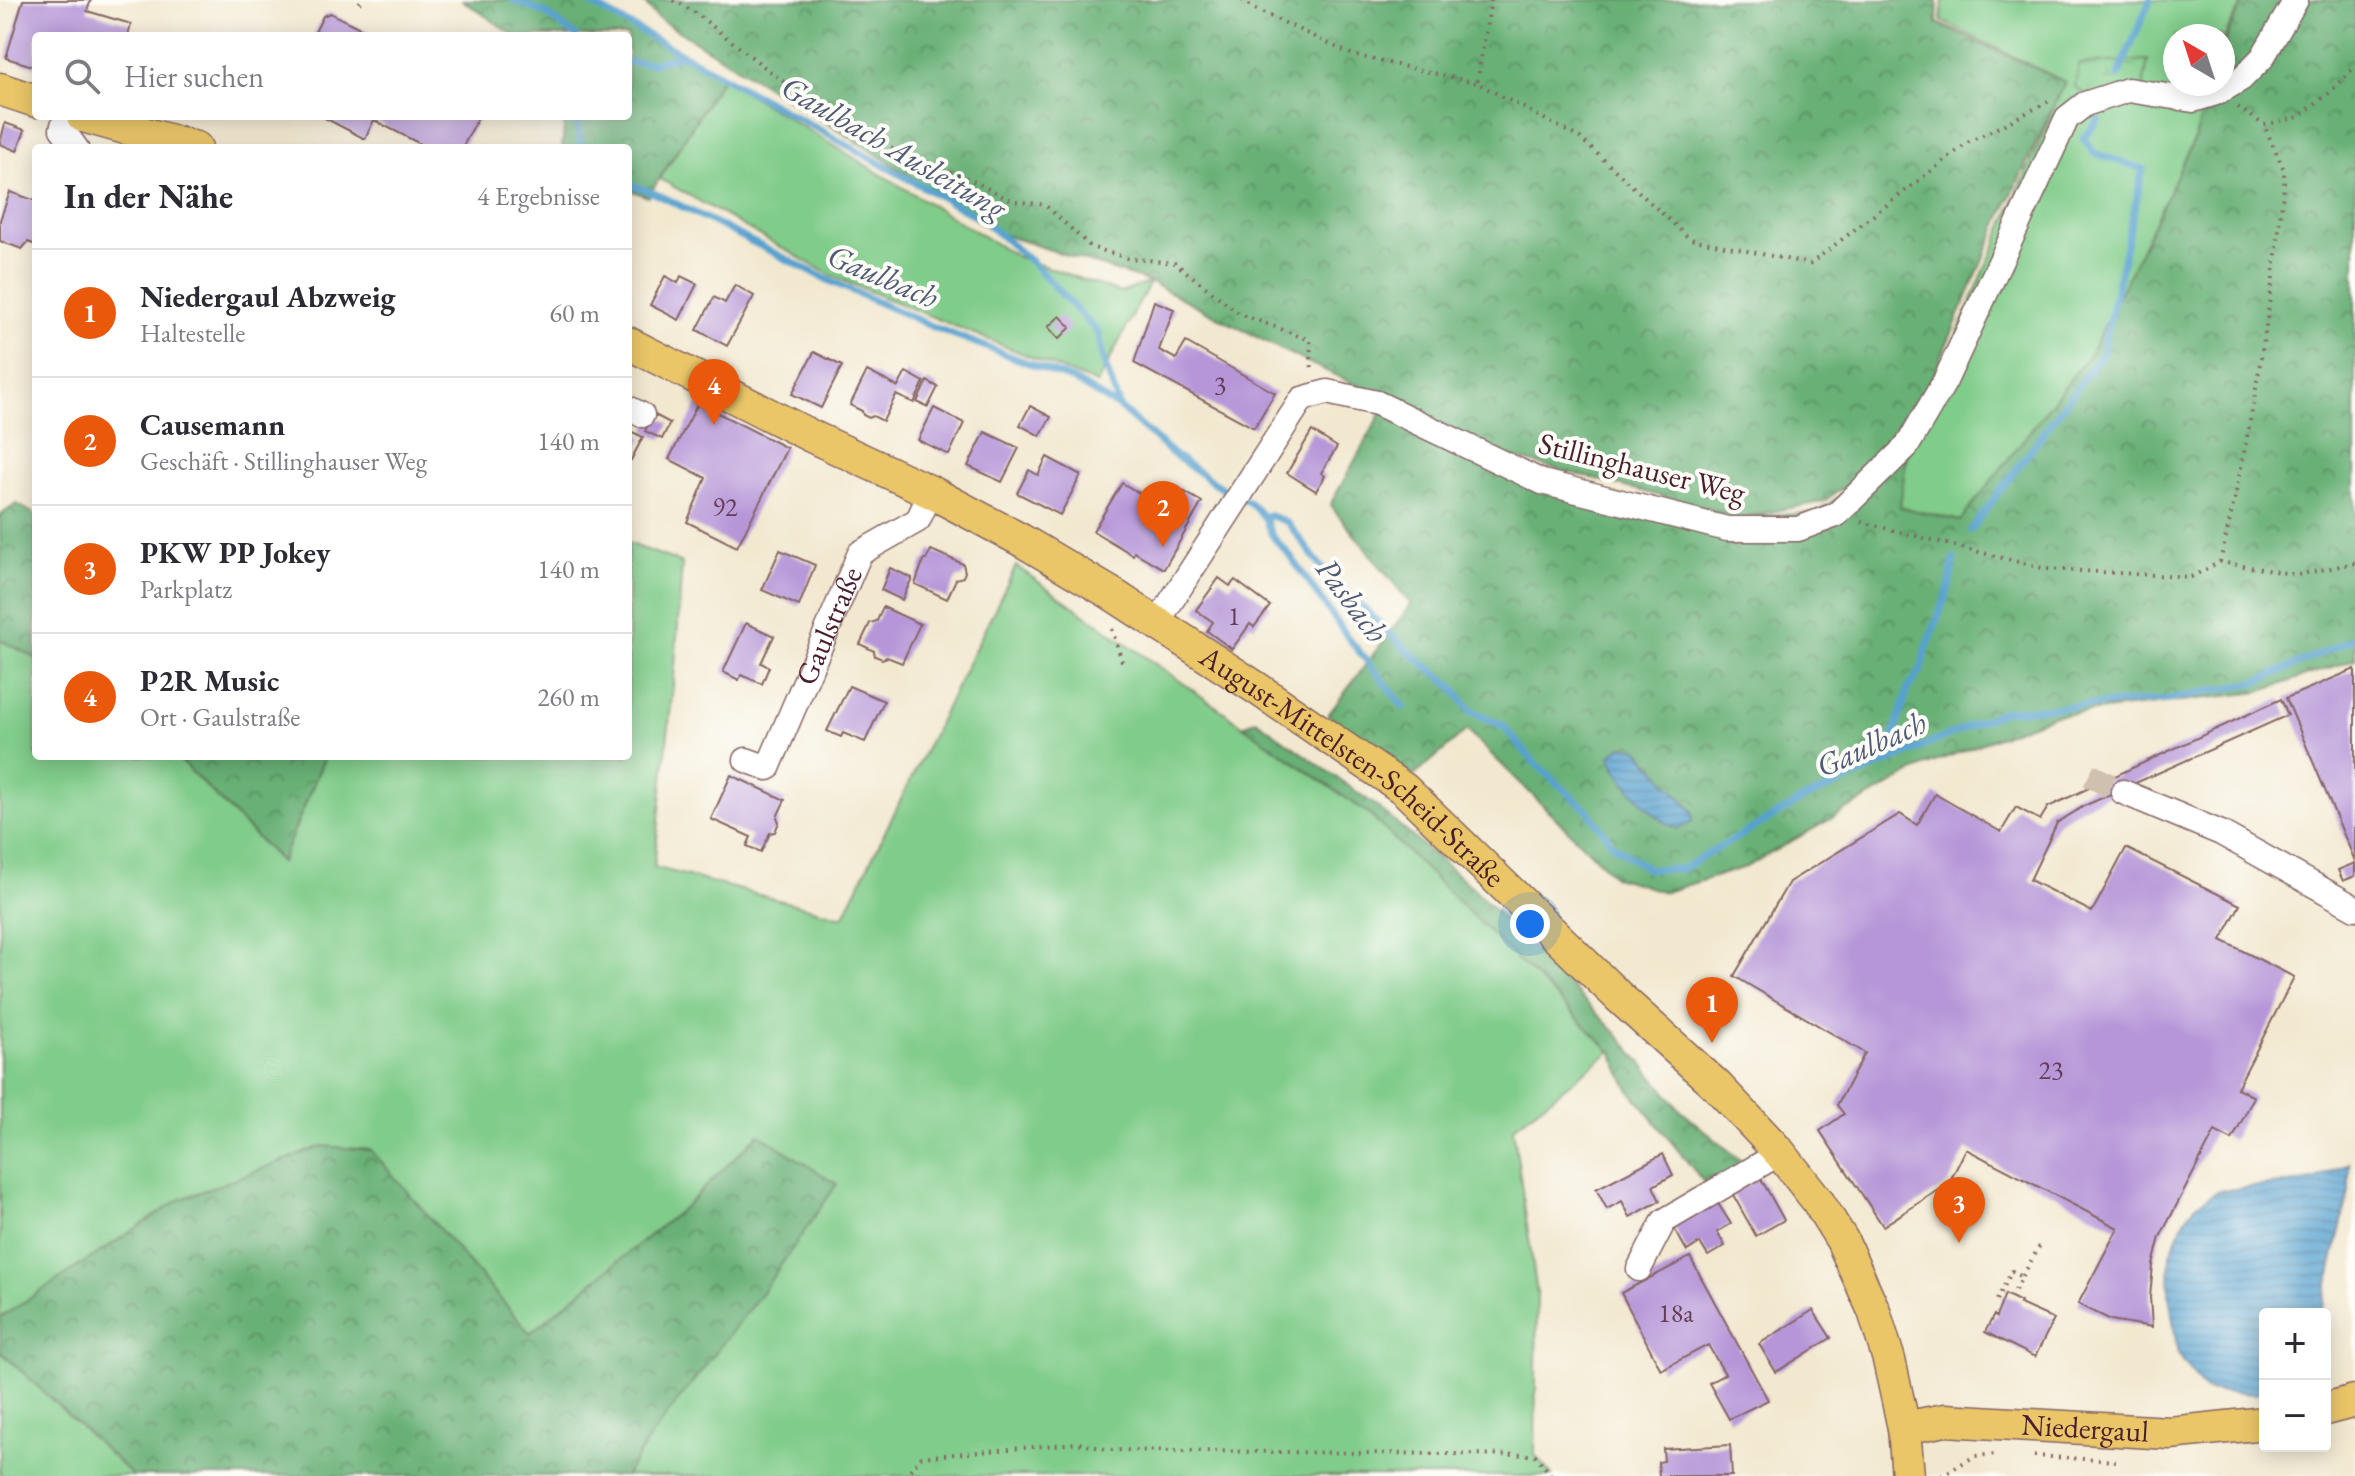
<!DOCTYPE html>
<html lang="de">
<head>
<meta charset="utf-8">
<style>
	body { margin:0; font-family:"EB Garamond",serif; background:#f2f2f3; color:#2b2b33 }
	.controls { position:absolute; right:24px; bottom:24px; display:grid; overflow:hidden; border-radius:8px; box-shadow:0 4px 20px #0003 }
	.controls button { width:72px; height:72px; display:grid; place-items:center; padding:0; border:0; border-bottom:2px solid #e1e1e2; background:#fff; color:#2b2b33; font:40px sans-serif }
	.compass { position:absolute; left:2163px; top:24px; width:72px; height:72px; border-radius:50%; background:#fff; box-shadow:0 4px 20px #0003; rotate:321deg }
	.you { position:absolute; left:1530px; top:924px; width:28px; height:28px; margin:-20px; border:6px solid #fff; border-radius:50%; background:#1a73e8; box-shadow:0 0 0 12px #1a73e833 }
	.badge { display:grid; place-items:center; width:52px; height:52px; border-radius:50%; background:#ea580c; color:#fff; font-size:26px; font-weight:700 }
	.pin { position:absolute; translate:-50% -66px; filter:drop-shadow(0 2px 4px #0008) }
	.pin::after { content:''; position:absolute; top:42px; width:28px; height:24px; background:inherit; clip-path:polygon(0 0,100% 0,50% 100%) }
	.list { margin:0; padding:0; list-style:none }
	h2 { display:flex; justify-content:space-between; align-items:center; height:104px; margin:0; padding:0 32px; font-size:34px }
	h2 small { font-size:26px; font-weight:400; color:#7c7c81 }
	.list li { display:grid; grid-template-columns:52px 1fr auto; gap:24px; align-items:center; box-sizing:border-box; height:128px; padding:0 32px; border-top:2px solid #e1e1e2 }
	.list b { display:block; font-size:30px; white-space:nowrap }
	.list p { margin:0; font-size:26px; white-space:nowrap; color:#7c7c81 }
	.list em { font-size:26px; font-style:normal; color:#7c7c81 }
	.icon { flex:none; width:44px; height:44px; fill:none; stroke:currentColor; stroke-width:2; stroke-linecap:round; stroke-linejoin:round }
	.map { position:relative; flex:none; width:2355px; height:1476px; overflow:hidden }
	.search { position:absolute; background:#fff; box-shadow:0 4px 20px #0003; left:32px; top:32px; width:600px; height:88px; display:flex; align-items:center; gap:20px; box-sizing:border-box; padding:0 28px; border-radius:8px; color:#7c7c81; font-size:30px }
	.panel { position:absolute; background:#fff; box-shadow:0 4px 20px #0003; left:32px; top:144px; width:600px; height:616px; border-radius:8px }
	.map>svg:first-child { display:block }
	.green { fill:#80cc8a; stroke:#65765a; stroke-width:2 }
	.forest { fill:url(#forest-crowns); stroke:#596850; stroke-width:2 }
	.wetland { fill:url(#wetland-marsh); stroke:#65765a; stroke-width:2 }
	.water { fill:url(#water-rules); stroke:#50607d; stroke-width:2 }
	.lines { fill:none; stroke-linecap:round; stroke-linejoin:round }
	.stream { stroke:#57a1cf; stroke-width:7 }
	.building { fill:#b696d8 }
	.minor-tunnel { stroke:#d0c0ae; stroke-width:24; stroke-dasharray:24 12; stroke-linecap:butt }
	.minor-casing { stroke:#856564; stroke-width:27 }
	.major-casing { stroke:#856564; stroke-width:35 }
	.path { stroke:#856564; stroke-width:4; stroke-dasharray:2 6; stroke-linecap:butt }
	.minor { stroke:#fff; stroke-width:24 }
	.major { stroke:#eac669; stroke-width:32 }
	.labels { text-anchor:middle; stroke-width:8; stroke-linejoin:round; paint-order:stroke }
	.number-label { font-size:26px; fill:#653d56 }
	.street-label { font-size:30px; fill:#4a1f2b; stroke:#fdfcf7 }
	.water-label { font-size:32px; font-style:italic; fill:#505a75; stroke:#fdfcf7 }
</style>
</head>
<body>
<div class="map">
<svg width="2355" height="1476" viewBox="0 0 2355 1476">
	<defs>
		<pattern id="forest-crowns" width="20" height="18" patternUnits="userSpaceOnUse" patternTransform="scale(2)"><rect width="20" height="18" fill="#68b076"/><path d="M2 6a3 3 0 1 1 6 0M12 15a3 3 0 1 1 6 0" fill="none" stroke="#588f61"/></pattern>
		<pattern id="wetland-marsh" width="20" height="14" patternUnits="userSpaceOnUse" patternTransform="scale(2)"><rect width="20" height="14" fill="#80cc8a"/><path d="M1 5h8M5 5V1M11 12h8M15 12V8" fill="none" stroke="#70af77"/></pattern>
		<pattern id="water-rules" width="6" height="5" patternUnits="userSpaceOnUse" patternTransform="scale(2)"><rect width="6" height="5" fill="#57a1cf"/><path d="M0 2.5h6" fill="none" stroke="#4a83a8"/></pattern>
	</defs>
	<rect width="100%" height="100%" fill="#fdfcf7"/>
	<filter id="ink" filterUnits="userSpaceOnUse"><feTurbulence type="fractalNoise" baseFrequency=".0125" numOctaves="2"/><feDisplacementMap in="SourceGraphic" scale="16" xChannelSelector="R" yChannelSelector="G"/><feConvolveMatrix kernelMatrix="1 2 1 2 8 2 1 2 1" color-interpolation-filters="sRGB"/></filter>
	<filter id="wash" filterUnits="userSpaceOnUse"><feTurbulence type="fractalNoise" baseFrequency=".006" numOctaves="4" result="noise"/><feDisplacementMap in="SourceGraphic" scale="32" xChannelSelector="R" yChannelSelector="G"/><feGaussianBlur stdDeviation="1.8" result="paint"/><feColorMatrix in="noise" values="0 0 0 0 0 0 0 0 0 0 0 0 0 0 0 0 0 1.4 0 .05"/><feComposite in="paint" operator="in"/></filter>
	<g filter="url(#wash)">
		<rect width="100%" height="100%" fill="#f2e8cf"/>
		<g class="green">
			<path d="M1943,0H2245L2228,29L2223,46V36H2175V84H2211L2195,138L2092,352L1961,521L1899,507L1907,451L2065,82L1941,21Z"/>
			<path d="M722,78L1016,256L1120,293L1150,282L1097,384L832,276L660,179Z"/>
			<path d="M628,543L682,563L675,667L654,867L843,917L1016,566L1369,814L1611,1051L1513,1128L1537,1293L1535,1455L1552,1476H0V640L36,658V756H176L281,862L325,756H628Z"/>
		</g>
		<g class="forest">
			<path d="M462,0H582L722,78L648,197L628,189V148H562L565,116H628V36H515Z"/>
			<path d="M641,0H1938L1937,23L2065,82L2002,215L1902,449L1822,502L1747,516L1815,513L1907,451L1900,507L1960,521L2092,351L2195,138L2211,84H2223C2223,44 2225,35 2245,0H2355V659L2259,692L2052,716L1924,766L1746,867L1665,892L1615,877L1467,730L1414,776L1328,715L1411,604L1330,505L1382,412L1570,489L1726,513L1507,456L1286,352L1150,282L995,232L873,152L659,19Z"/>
			<path d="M17,504L36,515V658L0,640V515Z"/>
			<path d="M1256,720L1375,805L1471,886L1622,1039L1680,1110L1745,1164L1706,1185L1628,1088L1611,1051L1369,814L1243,726Z"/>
			<path d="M176,756H325L281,862Z"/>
			<path d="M759,1134L837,1184L763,1291L651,1436L625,1476H133L0,1351V1318L179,1200L322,1146L371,1150L530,1333L687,1205Z"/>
		</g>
		<path class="wetland" d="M2148,60L2140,104H2102L2075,87L2079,64Z"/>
		<g class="water">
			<path d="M1621,746L1638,749L1692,811L1693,821L1679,829C1655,821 1618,779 1610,756Z"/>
			<path d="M2349,1163V1192L2321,1314H2265V1391L2255,1394L2205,1390L2178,1354L2169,1294L2170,1254L2186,1217L2196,1205L2218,1191L2314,1180Z"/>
		</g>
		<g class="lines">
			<g class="stream">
				<path d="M513,0L545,13L576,36"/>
				<path d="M584,0L981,219L1033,263L1099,334L1103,359L1120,408L1174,455L1223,489L1249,502L1266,519L1268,515L1287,522L1322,568L1407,650L1451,685L1471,711L1503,726L1534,762L1589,812L1613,845L1648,869H1682L1802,800L2004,711L2165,700L2257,682L2355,638"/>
				<path d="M628,62L653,63L682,55"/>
				<path d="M2118,76L2150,0"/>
				<path d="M575,116L582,148"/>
				<path d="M628,183L661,196L830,281L936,328L1073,380L1120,408"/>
				<path d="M1266,519C1268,534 1278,543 1288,553L1349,639L1404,707"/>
				<path d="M1971,530L2102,354L2143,169L2094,153L2084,138L2098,120"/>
				<path d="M1885,763L1908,689L1922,668L1925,653L1949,587L1954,559"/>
			</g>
		</g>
		<g id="blocks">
			<g class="building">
				<path d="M23,0H91L87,11L131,24L128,36H36V67L6,58Z"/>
				<path d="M330,13L376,36H313L323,16Z"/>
				<path d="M321,116H479L462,148H428L374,120L365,139Z"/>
				<path d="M5,123L25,130L17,151L0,144Z"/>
				<path d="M10,192L36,201V245L28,242L22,249L0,241V220Z"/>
				<path d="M665,276L678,283L681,276L697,284L679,320L650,305Z"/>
				<path d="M735,285L754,296L727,346L697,330L714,297L725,303Z"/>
				<path d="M1154,301L1174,309L1159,350L1176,359L1186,342L1275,393L1254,428L1134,363Z"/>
				<path d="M1060,316L1071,327L1059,339L1048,327Z"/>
				<path d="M814,352L842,366L821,408L792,394Z"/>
				<path d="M867,371L898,387L906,372L924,382L914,403L896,395L883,421L873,416L869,418L863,415L862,411L850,405Z"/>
				<path d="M927,381L938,387L928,407L917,402Z"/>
				<path d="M698,403L787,448L737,547L687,522L706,478L669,459Z"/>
				<path d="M1030,406L1051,417L1040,436L1020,425Z"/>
				<path d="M934,408L964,423L949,455L918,440Z"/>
				<path d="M653,414L670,423L662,439L645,431Z"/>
				<path d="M628,430L643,437L631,460L628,458Z"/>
				<path d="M1312,431L1337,447L1321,473L1325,476L1316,491L1287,473Z"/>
				<path d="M985,432L1019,448L1002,482L968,466Z"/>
				<path d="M1047,457L1081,475L1060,515L1017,493L1029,470L1038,475Z"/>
				<path d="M1122,483L1161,506L1173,485L1202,502L1164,569L1134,552L1133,555L1093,531Z"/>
				<path d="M780,550L815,565L799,606L762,590Z"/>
				<path d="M931,550L963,564L965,572L963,577L956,579L947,599L915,584L924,559L926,560Z"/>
				<path d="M890,568L912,578L902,600L881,590Z"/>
				<path d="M1219,578L1230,586L1235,580L1270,606L1254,627L1250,624L1232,649L1207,631L1213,622L1196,610Z"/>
				<path d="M883,607L920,624L902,663L887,657L882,659L875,656L874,651L860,644L870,623L877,621Z"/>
				<path d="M746,623L774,636L761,663L769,667L762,684L741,675L739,680L723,672Z"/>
				<path d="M2355,669V861L2286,698Z"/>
				<path d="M849,686L884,701L865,742L843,733L841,737L827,731Z"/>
				<path d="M2281,699L2288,715L2084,806L2057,823L2030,880L2092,912L2126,848L2240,905L2221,940L2294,977L2237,1088L2254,1097L2232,1140L2215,1131L2160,1237L2153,1265L2150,1297L2152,1327L2111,1320L2078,1304L2118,1228L1966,1149L1949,1183L1883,1226L1820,1131L1844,1114L1837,1105L1865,1053L1734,976L1789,882L1900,814L1917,825L1935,794L2001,832L2016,807L2040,820L2048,807Z"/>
				<path d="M731,775L785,800L777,817L779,822L775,832L770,833L761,852L747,846L751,837L711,819Z"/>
				<path d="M2355,863V876L2343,881L2338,870Z"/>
				<path d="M1663,1154L1673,1175L1653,1186L1660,1201L1630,1217L1622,1201L1607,1209L1596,1189Z"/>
				<path d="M1760,1177L1784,1220L1756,1236L1732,1193Z"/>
				<path d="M1717,1202L1731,1224L1717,1232L1725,1246L1708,1256L1700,1243L1687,1251L1672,1225Z"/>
				<path d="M1690,1257L1768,1400L1729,1419L1709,1383L1725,1374L1708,1345L1661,1370L1621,1293Z"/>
				<path d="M2005,1294L2021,1302L2020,1304L2054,1319L2035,1357L1985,1332L1994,1315L1996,1317Z"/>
				<path d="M1813,1310L1831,1338L1776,1372L1759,1344Z"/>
				<path d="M1730,1445L1732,1476H1659L1658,1462L1664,1461L1663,1449Z"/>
			</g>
		</g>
	</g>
	<g filter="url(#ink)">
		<use href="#blocks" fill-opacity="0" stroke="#856564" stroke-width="2"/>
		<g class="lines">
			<path class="minor-tunnel" d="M2089,775L2123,792"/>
			<defs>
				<g id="minor">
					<path d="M66,116L62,129L76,148"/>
					<path d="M628,408L642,415"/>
					<path d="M1157,623L1302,399L1327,392L1377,403L1542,482L1727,529H1798L1836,515L1907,446L1945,381L2067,118L2085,104L2128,90L2193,100L2219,92L2241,79L2262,58L2296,0"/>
					<path id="s1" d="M746,760L768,768L860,553L918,520L931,492"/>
					<path d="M2123,792L2221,833L2355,908"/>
					<path d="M1639,1269L1664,1221L1780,1153"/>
				</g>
				<g id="major">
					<path d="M0,89L36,101"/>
					<path d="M83,116L196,148"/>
					<path id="s2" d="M628,343L811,436L931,492L1021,540L1112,594L1258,689L1404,789L1619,997L1717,1086L1780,1153L1817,1200L1842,1240L1874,1311L1889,1360L1904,1428L1908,1476"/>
					<path d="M2325,1409L2355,1401"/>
					<path id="s3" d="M1904,1428L1945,1420L2170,1433L2265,1423"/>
				</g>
			</defs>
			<use href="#minor" class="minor-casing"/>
			<use href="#major" class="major-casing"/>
			<g class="path">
				<path d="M673,0L693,11L781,80L888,147L969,179L1013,201L1045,205L1091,247L1127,258L1175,263L1240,314L1310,340L1312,372"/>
				<path d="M1242,0L1255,9L1353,55L1477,83"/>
				<path d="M1491,0L1477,83L1580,138L1690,239L1810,264L1969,142L2048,102"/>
				<path d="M359,3L362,0"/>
				<path d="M2238,107L2264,125L2298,117L2328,94L2355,67"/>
				<path d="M1861,522L2046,569L2191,577L2220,562L2297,575L2355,563"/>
				<path d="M2220,562C2250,438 2271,311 2284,183V170L2264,125"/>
				<path d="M1112,629L1123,665"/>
				<path d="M2015,1290L2040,1245"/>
				<path d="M1997,1300L2012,1271L2022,1277"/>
				<path d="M2034,1456L2117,1461"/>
				<path d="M905,1476L921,1457L1078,1443L1110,1450L1535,1455L1552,1476"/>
				<path d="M1941,1476L1975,1456L1997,1454"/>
			</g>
			<use href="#minor" class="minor"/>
			<use href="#major" class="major"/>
		</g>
	</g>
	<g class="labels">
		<g class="number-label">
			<text x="1220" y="394">3</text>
			<text x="725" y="516">92</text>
			<text x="1234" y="625">1</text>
			<text x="2051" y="1079">23</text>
			<text x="1676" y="1322">18a</text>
		</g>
		<g class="street-label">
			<text transform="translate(1642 468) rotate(14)" y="10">Stillinghauser Weg</text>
			<text dy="10" stroke="none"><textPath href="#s1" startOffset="178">Gaulstraße</textPath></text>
			<text dy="10" stroke="none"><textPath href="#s2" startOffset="842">August-Mittelsten-Scheid-Straße</textPath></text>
			<text dy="10" stroke="none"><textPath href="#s3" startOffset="182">Niedergaul</textPath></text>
		</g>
		<g class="water-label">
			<text transform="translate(894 147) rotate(30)" y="11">Gaulbach Ausleitung</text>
			<text transform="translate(883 276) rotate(23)" y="11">Gaulbach</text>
			<text transform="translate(1352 600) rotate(53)" y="11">Pasbach</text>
			<text transform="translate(1871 744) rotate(-24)" y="11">Gaulbach</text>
		</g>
	</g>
</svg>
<div class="controls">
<button>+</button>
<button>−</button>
</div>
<svg class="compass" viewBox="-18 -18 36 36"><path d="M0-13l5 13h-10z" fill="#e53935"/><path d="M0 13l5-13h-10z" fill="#7c7c81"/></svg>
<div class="you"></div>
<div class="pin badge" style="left:1712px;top:1043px">1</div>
<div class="pin badge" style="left:1163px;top:547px">2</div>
<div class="pin badge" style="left:1959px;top:1243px">3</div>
<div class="pin badge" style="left:714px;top:425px">4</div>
<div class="search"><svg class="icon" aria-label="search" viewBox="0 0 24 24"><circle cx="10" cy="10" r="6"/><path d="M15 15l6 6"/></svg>Hier suchen</div>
<section class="panel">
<h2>In der Nähe<small>4 Ergebnisse</small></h2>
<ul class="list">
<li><span class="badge">1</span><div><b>Niedergaul Abzweig</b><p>Haltestelle</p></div><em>60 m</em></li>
<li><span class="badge">2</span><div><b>Causemann</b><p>Geschäft · Stillinghauser Weg</p></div><em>140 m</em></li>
<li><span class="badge">3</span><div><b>PKW PP Jokey</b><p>Parkplatz</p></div><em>140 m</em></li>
<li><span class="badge">4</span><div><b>P2R Music</b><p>Ort · Gaulstraße</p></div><em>260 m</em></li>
</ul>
</section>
</div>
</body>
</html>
